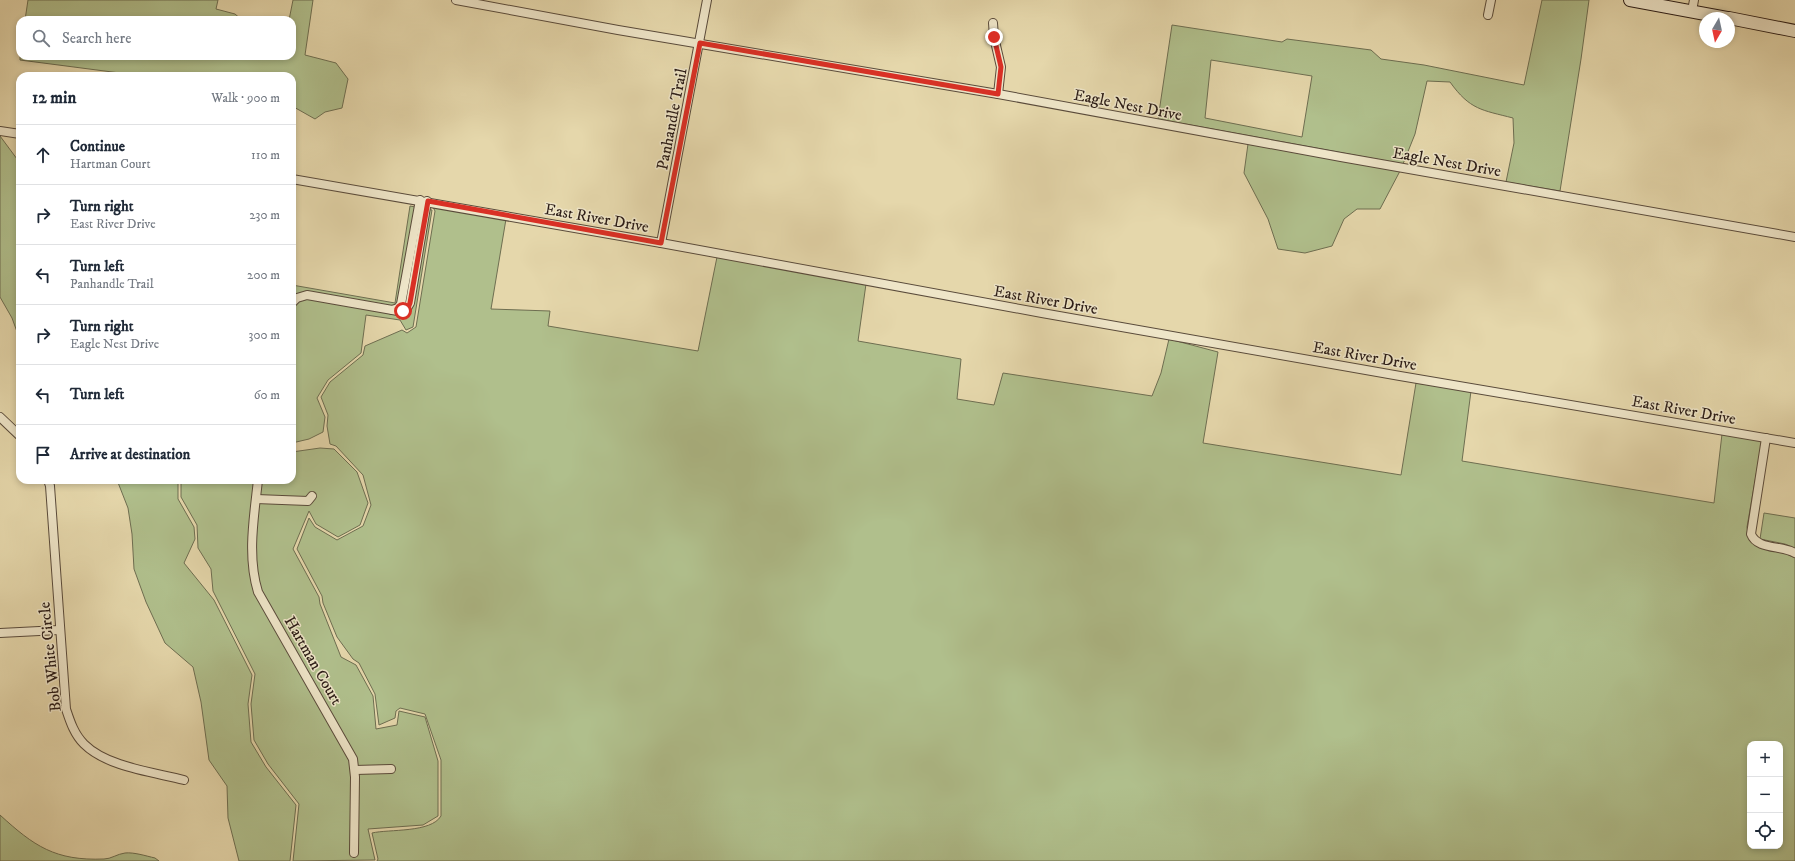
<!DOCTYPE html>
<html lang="en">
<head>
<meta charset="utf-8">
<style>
	body { margin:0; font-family:"IM FELL DW Pica",serif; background:#f2f2f3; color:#1f2937 }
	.controls { position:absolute; right:12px; bottom:12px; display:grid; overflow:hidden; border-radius:8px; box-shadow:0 2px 6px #0003 }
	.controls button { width:36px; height:36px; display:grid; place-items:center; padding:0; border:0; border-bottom:1px solid #e0e1e3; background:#fff; color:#1f2937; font:20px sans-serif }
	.compass { position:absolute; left:1699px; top:12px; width:36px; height:36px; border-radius:50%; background:#fff; box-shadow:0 2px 6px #0003; rotate:189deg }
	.stop { position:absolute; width:12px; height:12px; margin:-9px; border:3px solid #d93025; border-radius:50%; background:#fff }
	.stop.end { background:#d93025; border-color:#fff; box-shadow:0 1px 4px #0008 }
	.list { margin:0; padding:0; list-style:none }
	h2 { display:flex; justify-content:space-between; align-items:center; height:52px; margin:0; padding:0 16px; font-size:17px }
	h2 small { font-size:13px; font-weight:400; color:#747a83 }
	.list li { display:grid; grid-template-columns:26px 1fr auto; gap:12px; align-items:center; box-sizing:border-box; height:60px; padding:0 16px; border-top:1px solid #e0e1e3 }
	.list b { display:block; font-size:15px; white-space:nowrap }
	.list p { margin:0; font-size:13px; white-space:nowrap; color:#747a83 }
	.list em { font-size:13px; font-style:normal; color:#747a83 }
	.icon { flex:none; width:22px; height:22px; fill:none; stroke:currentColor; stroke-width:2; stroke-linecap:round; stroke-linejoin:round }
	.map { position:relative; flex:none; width:1795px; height:861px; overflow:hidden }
	.search { position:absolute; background:#fff; box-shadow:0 2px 6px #0003; left:16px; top:16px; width:280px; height:44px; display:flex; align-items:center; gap:10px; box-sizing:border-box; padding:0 14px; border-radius:12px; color:#747a83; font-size:15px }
	.panel { position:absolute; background:#fff; box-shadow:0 2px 6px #0003; left:16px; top:72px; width:280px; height:412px; border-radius:12px }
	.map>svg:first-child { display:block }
	.green { fill:#b0bf8c; stroke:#6e6e51; fill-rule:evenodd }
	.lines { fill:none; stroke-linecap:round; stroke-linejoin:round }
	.street-casing { stroke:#5a4b3b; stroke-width:10 }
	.secondary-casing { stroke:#2b1c16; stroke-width:14 }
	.street { stroke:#eee5c8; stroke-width:8 }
	.secondary { stroke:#eee5c8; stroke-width:12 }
	.route { stroke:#d93025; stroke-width:5 }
	.labels { text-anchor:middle; stroke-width:3; stroke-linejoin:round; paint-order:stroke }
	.street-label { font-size:16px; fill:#2b1c16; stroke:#eee5c8 }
</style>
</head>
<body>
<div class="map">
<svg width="1795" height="861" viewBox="0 0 1795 861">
	<rect width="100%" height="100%" fill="#e5d7ab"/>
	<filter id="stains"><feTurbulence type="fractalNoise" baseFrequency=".005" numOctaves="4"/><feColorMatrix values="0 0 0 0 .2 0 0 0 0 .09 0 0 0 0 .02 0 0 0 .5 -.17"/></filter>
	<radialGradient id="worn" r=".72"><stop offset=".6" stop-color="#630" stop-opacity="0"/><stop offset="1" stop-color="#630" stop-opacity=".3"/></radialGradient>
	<g class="green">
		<path d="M28,0H218L216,9L235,14L242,20H25Z"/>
		<path d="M293,0H313L305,55L336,63L348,79L342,108L325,112L315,119L292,106V76H143L20,60V56H292V20H289Z"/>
		<path d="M1542,0H1589L1581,59L1560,191L1506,182L1514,143L1513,118C1482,110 1470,110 1450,82L1427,81L1415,134L1403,164L1158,119L1172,25L1282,42L1287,39L1371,50L1381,59L1424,65L1524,85ZM1211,60L1312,76L1302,137L1205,118Z"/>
		<path d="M0,136L20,163V340L12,318L0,297Z"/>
		<path d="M1248,144L1400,171L1380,209H1357L1344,219L1332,246L1305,253L1278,249L1268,219L1244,173Z"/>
		<path d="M410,206L432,210L413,327L406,330L400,320L366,315L361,353L328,380L317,398L325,417L323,432L309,439L292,443V285L395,303Z"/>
		<path d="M433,207L506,219L491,309L550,311L548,326L698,351L717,257L866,284L858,341L961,359L957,399L994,405L1003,373L1152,396L1161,373L1169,339L1218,352L1203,443L1401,475L1416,383L1471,391L1462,461L1714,503L1722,434L1762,441L1747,527L1749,539L1756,546L1783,552L1795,558V861H377L378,859L372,833C389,829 431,833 441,816V760L425,714L400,708L396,711L395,718L379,725L375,694L359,663L353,659L337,637L323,603L322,596L297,549L309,518L315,527L337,540L363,526L371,505L363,475L336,446L330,444L327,426L328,415L321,397L330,382L363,355L365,346L402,330L407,333L416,327L435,211ZM1750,744H1780V846H1750Z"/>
		<path d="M320,448L334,449L357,472L368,503L360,525L338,537L316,524L309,511L293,549L319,597L320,604L341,657L356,665L373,696L376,729L397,725L399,711L425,717L438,761V816L423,825L368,829L375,860L293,861L299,804L268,764L254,740L251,704L255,674L213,591L211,569L198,548L197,525L181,497V480H292V452Z"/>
		<path d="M117,480H178V499L194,527L195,539L184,563L214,600L252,675L248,704L251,742L266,767L296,805L290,861H239L228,818L227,786L209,760L201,702L193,667L165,643L146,602L134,569L132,534L128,508Z"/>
		<path d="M1764,513L1795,518V549L1785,544L1760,539Z"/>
		<path d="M0,815C34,846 55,861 104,859C111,859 117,854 125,853C134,852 146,856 155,858L159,861H0Z"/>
	</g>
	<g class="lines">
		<defs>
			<g id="street">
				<path d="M456,0L618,30L998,94L1341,157L1795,237"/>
				<path d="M1692,11L1694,0"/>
				<path d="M1488,15L1491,0"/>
				<path d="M993,23L994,37L1001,67L998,94"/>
				<path d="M0,131L20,134"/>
				<path d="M292,179L661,243L1042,313L1400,376L1795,443"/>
				<path d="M661,243L707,0"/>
				<path d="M292,303L297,298L307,295L398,311L406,310L410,303L427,201"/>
				<path d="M392,310L398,308L401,304L420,200"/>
				<path d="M0,417L20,436"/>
				<path d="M1766,438L1751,534C1757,550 1782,545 1795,553"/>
				<path d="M48,480L50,486L66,709C70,721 74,734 84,744C107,767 153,772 184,780"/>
				<path d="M258,480C254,517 247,556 258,592L353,759L355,777L354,853"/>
				<path d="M256,499L308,501L312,496"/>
				<path d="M0,633L59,630"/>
				<path d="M355,770L391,769"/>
			</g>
			<g id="secondary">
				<path d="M1630,0L1727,18"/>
				<path d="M1729,18L1795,31"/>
			</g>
		</defs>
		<use href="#street" class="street-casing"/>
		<use href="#secondary" class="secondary-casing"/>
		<use href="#street" class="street"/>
		<use href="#secondary" class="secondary"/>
	</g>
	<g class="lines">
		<path class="route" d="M403,311L408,308L410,303L428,201L661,243L700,43L998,94L1001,67L994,37"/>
	</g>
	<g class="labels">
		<g class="street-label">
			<text transform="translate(1128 104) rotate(11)" y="6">Eagle Nest Drive</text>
			<text transform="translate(671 119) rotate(-79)" y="6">Panhandle Trail</text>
			<text transform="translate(1447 161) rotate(10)" y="6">Eagle Nest Drive</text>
			<text transform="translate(597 217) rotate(10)" y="6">East River Drive</text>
			<text transform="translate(1046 299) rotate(10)" y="6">East River Drive</text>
			<text transform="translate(1365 355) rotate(10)" y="6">East River Drive</text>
			<text transform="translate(1684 409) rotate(10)" y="6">East River Drive</text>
			<text transform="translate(49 657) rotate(-96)" y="6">Bob White Circle</text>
			<text transform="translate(314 660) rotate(60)" y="6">Hartman Court</text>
		</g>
	</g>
	<rect width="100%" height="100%" filter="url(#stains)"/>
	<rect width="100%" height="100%" fill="url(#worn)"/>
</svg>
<div class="controls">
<button>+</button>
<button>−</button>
<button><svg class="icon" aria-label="locate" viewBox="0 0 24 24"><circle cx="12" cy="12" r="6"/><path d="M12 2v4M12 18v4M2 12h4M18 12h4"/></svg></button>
</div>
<svg class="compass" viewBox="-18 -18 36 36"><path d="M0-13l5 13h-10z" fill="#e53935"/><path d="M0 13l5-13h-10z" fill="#747a83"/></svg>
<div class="stop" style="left:403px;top:311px"></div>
<div class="stop end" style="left:994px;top:37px"></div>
<div class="search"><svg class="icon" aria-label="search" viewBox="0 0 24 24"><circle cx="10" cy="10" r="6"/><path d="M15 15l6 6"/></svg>Search here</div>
<section class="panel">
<h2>12 min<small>Walk · 900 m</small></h2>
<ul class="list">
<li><svg class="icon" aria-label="ahead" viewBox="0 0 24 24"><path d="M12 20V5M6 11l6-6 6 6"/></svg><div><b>Continue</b><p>Hartman Court</p></div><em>110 m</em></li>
<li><svg class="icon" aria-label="right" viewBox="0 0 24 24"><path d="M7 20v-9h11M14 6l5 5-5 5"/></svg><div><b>Turn right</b><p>East River Drive</p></div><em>230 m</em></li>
<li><svg class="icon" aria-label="left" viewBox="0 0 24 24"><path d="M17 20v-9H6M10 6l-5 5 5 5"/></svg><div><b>Turn left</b><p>Panhandle Trail</p></div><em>200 m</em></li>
<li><svg class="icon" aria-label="right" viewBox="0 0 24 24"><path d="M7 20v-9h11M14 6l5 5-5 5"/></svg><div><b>Turn right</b><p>Eagle Nest Drive</p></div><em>300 m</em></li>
<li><svg class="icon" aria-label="left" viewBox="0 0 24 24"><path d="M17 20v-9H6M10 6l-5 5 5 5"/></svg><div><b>Turn left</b></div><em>60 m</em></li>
<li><svg class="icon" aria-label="arrive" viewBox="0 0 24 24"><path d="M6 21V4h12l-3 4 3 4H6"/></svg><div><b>Arrive at destination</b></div></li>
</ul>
</section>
</div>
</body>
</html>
